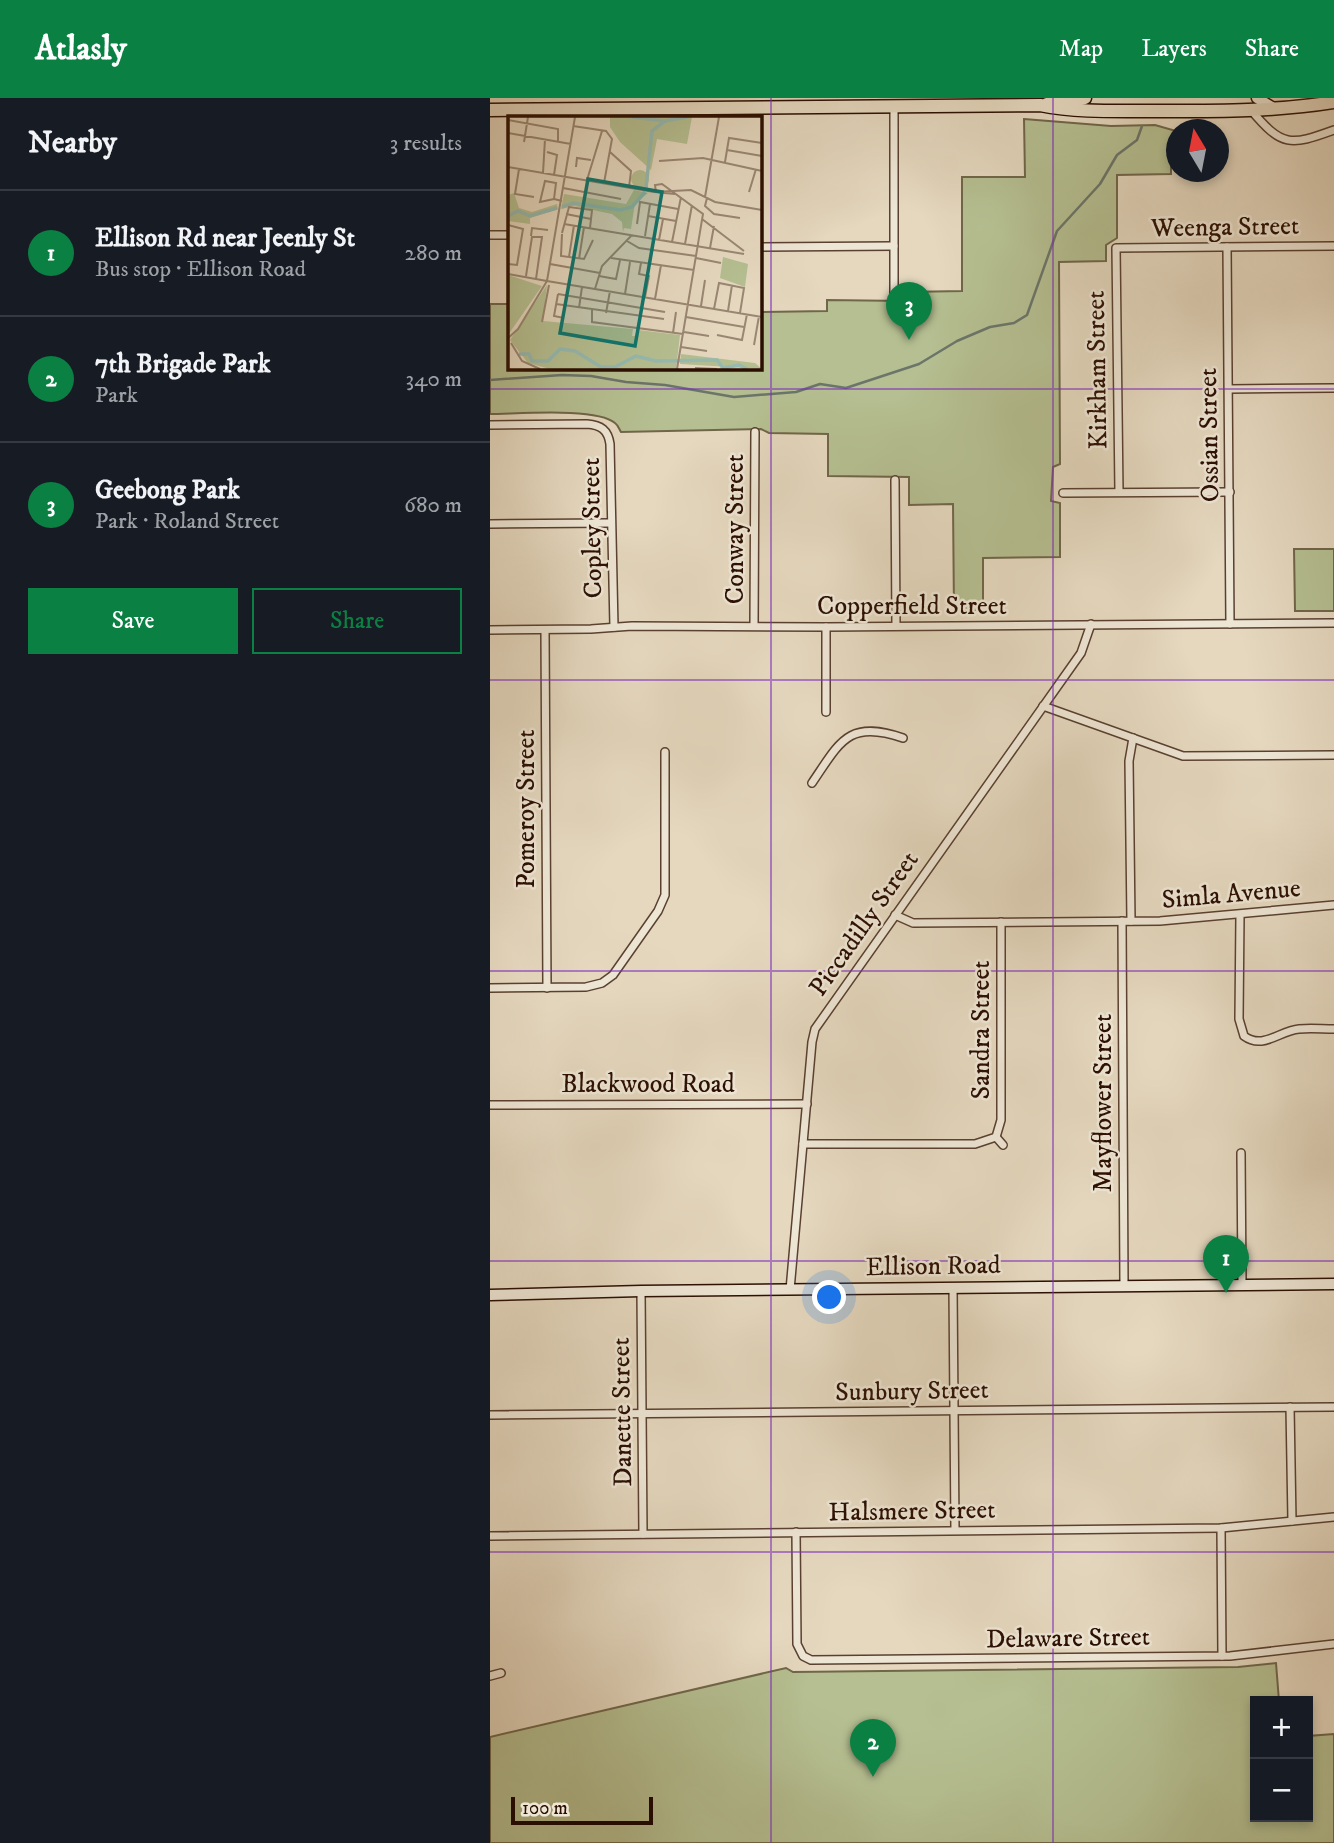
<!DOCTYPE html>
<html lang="en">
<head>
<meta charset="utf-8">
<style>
	body { margin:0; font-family:"IM FELL DW Pica",serif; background:#20242c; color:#f1f3f6 }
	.controls { position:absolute; right:21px; bottom:21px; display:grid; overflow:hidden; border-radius:0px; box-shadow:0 4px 10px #0003 }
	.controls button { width:63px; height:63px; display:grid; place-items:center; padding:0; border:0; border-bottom:2px solid #363941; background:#171b24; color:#f1f3f6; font:35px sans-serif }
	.compass { position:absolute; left:676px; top:21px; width:63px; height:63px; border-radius:50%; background:#171b24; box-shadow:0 4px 10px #0003; rotate:350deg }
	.scale { position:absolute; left:21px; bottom:18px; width:142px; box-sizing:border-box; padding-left:7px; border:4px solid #2a0e01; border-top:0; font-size:19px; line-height:24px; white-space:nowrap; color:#2a0e01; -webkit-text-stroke:5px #eee6d5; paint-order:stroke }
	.you { position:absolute; left:340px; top:1200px; width:24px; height:24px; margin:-18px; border:5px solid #fff; border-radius:50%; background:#1a73e8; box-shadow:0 0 0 10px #1a73e833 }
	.badge { display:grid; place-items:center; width:46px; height:46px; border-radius:50%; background:#0b8043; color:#fff; font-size:23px; font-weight:700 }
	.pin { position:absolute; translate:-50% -58px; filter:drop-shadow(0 2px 4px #0008) }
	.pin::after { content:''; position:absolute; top:37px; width:24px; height:21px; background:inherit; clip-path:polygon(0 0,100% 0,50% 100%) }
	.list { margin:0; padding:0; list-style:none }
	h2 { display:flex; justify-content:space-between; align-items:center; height:91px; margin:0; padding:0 28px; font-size:30px }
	h2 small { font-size:23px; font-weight:400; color:#9ea1a6 }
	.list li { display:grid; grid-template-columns:46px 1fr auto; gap:21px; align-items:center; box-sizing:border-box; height:126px; padding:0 28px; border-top:2px solid #363941 }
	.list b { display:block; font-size:26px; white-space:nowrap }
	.list p { margin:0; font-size:23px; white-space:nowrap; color:#9ea1a6 }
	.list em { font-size:23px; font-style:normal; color:#9ea1a6 }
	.actions { display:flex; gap:14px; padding:21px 28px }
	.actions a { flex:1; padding:16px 0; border:2px solid #0b8043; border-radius:0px; text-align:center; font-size:24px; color:#0b8043 }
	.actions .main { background:#0b8043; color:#fff }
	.map { position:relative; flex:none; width:844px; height:1745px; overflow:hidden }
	header { display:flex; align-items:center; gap:42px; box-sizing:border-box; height:98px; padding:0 35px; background:#0b8043; color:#fff }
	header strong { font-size:33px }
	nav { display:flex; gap:38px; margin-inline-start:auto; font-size:24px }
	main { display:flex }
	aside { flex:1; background:#171b24 }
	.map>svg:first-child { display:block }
	.green { fill:#b5bf91; stroke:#706649; stroke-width:2 }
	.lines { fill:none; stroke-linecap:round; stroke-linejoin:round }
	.stream { stroke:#6b756a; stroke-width:2.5 }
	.street-casing { stroke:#594030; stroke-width:10 }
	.secondary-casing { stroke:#2a0e01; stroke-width:13 }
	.primary-casing { stroke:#2a0e01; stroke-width:15 }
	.street { stroke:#eee6d5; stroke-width:7 }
	.secondary { stroke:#eee6d5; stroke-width:10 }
	.primary { stroke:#e5d8bf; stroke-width:12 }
	.grid { fill:none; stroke:#7b2cbf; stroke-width:2; stroke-opacity:0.55 }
	.labels { text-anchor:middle; stroke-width:5; stroke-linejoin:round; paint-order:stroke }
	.street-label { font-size:26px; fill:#2a0e01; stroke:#eee6d5 }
	.inset-river { fill:none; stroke:#96bab0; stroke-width:3.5 }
	.inset-road { fill:none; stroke:#9a8773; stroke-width:2 }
	.view { fill:#0f766e; fill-opacity:0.15; stroke:#0f766e; stroke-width:3.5 }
	.inset-edge { fill:none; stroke:#2a0e01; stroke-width:3.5 }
</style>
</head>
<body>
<header>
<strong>Atlasly</strong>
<nav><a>Map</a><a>Layers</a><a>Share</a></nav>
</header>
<main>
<aside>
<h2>Nearby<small>3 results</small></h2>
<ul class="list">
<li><span class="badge">1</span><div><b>Ellison Rd near Jeenly St</b><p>Bus stop · Ellison Road</p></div><em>280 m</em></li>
<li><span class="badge">2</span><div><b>7th Brigade Park</b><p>Park</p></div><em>340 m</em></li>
<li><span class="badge">3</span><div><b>Geebong Park</b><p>Park · Roland Street</p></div><em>680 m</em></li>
</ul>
<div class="actions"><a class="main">Save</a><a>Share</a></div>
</aside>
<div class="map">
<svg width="844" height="1745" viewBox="0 0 844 1745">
	<rect width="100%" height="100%" fill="#e5d8bf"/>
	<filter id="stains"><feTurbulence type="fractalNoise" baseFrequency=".00286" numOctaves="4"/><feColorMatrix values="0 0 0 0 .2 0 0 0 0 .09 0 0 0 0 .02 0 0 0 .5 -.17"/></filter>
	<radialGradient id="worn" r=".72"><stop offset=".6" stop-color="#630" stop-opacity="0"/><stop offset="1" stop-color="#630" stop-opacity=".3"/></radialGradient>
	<g class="green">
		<path d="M534,21L621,28L665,27L686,33V44L681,50V76L627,77V140L616,147V163L569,164L570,366L563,369L561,403L570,405V459L493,460V512L464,514L463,406L419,407V379L338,378V336L279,335L271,331L131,334C129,331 128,327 125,325C107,309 26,316 0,316V206H19V270H270V214L337,213V202L415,203L416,194L472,193V79H535Z"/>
		<path d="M804,451H844V513H805Z"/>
		<path d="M786,1565L789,1603H765V1719H818V1638L844,1636V1745H0V1639L296,1570L303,1574L748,1569Z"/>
	</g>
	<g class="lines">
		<path class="stream" d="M0,282L72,277L101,278L136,284L175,287L244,299L306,294L330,286L356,290L429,266L467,243L500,229L524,225L537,217L567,133L610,86L627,57L647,42L652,28"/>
		<defs>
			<g id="street">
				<path d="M404,9V202"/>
				<path d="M761,12C792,49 800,48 844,32"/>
				<path d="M0,137H19"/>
				<path d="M270,149L404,148"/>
				<path d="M737,149L740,526"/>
				<path d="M739,291L844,290"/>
				<path d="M0,327L97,326C111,327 118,332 120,346L124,529"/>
				<path d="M405,382L406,528"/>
				<path d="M629,394L626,150L844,148"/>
				<path d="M573,395L740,394"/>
				<path d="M0,426L121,425"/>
				<path d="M264,528L265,334"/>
				<path d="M336,529V614"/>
				<path d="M0,532L101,531L142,528L336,529L844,525"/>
				<path d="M55,532L57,890"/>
				<path d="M553,608L693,658L844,657"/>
				<path d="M322,685C350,644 358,621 413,640"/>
				<path d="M405,817L423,825L670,823L844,807"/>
				<path d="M750,817L749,921L754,938C773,952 789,933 809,931C820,930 832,931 844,931"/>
				<path d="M632,823L634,1187"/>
				<path d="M641,823L639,663L643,640"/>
				<path d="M0,890L96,889L112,885L123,877L168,813L175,797V654"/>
				<path d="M0,1007L317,1006"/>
				<path d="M506,1039L513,1047"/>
				<path d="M313,1046H485L506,1039L511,1022V824"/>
				<path d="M751,1055L752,1186"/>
				<path d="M463,1189L465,1432"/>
				<path d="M300,1192L322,944L325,931L591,555L601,526"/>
				<path d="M151,1193L153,1436"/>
				<path d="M800,1309L802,1423"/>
				<path d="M0,1317L844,1309"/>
				<path d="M731,1430L732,1558"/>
				<path d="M306,1434L307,1546L313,1558L321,1562L740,1558L844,1546"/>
				<path d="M0,1438L731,1430L844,1419"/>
				<path d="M0,1578L11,1575"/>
			</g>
			<g id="secondary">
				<path d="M767,0L785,11"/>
				<path d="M0,1197L151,1193L844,1186"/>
			</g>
			<g id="primary">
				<path d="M557,6L595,0"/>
				<path d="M0,12L550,7C585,14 621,13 657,13C719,13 782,14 844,4"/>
			</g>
		</defs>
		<use href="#street" class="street-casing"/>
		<use href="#secondary" class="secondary-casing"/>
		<use href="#primary" class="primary-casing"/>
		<use href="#street" class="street"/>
		<use href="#secondary" class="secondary"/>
		<use href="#primary" class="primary"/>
	</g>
	<path class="grid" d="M281,0V1745M563,0V1745M0,291H844M0,582H844M0,873H844M0,1163H844M0,1454H844"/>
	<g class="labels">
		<g class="street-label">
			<text transform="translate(735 128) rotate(-1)" y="9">Weenga Street</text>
			<text transform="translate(606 272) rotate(-91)" y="9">Kirkham Street</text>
			<text transform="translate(718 337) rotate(-91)" y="9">Ossian Street</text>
			<text transform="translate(101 430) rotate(-91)" y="9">Copley Street</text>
			<text transform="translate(244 431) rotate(-90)" y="9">Conway Street</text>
			<text x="422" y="516">Copperfield Street</text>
			<text transform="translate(35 711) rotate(-90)" y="9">Pomeroy Street</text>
			<text transform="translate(741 795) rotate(-5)" y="9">Simla Avenue</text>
			<text transform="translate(373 825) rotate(-55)" y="9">Piccadilly Street</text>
			<text transform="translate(490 932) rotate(-90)" y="9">Sandra Street</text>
			<text x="158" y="994">Blackwood Road</text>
			<text transform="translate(612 1005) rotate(-90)" y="9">Mayflower Street</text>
			<text transform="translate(443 1167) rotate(-1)" y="9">Ellison Road</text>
			<text transform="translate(422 1292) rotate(-1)" y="9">Sunbury Street</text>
			<text transform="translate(131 1314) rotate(-91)" y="9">Danette Street</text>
			<text transform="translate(422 1412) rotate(-1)" y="9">Halsmere Street</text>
			<text transform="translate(578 1539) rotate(-1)" y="9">Delaware Street</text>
		</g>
	</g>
	<g transform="translate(18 18)">
		<rect width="254" height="254" fill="#e5d8bf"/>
		<path d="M102,1H184L179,28L149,23L143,54L112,26L102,11ZM123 63a9 9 0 1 1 18 0a9 9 0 1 1-18 0ZM126,74L140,77L127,87L123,113L116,112L115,116L114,106L104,98L66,90L53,93L56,78L118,88ZM6,77L11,92L24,96L49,88L50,93L22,102V108L0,105V79ZM215,141L240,148L237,171L212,162ZM0,159L34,170L0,219ZM39,169L35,205L125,213L124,220H129L130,214L172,219L168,253H42L20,247L2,224ZM173,238L247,247L254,253L172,248Z" fill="#b5bf91"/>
		<path class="inset-river" d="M124,1L157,5M138,72L144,15L157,5L179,1M54,91L65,87L112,94L124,91L137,76M0,100L10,95L22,100L49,92M11,238H21L24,245H40L52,233L67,235L93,251H107L128,240L148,245L209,244L215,252L231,249L239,253"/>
		<path class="inset-road" d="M0,4L50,13V25M65,10L98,15L104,23L96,67M0,17L63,28M16,26L20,1M219,34L254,40M39,36L49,39L46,59M102,36L123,55L121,71M151,45L195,42L254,55M217,46L221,22L254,27M0,51L146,76L183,74L207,86L254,94M68,51L69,42L83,44M11,53L7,78L26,81M35,57L37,23M79,64L94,15M55,72L113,83M146,76L167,78M148,76L147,69L154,68L195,98L169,253M241,76L248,53M197,81L211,1M199,82L197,90L206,98L232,102M46,83L32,86L37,65L48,67L46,83L54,85M58,98L83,103M140,100L168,105M194,103L236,135M56,108L236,138M129,108L132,86L170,93M0,109L15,113L9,149L0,148M54,117L61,91L84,94L82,112M54,118L53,140L76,143L85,124M23,120L24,112L40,114M137,120L142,88M151,124L155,103M119,125L131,132L188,140M164,126L173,81M177,128L184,89M202,132L206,110M61,141L66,109M103,142L186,154M188,142L213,147M71,143L76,111M133,147L131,158L141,160L137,181M42,148L92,157M0,158L39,165M18,160L24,121H34L28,163M91,160L108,163L112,144M39,165L254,201M87,173L94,150L124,119M50,178L157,196M50,178L46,200L56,202M117,178L122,146M147,183L153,149M48,188L156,203M193,190L197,164M71,192L74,171M206,193L211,167L236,172L232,197M84,194V206L175,218M220,195L224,169M98,197L102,175M178,201L236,211M34,206L41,169M176,216L201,220M165,217L168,196M209,219L234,224L239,198M0,222L10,213L39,165L67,1M3,227L14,245L32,253M246,229L251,200M173,231L199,235M187,252L209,253"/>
		<path class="view" d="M80,63L154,76L127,230L52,217Z"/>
		<rect width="254" height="254" class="inset-edge"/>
	</g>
	<rect width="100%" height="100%" filter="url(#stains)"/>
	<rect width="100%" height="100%" fill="url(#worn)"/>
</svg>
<div class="controls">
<button>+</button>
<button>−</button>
</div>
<svg class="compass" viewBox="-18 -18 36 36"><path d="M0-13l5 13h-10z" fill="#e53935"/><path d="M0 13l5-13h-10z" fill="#9ea1a6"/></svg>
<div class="scale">100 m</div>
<div class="you"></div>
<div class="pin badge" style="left:736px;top:1195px">1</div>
<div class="pin badge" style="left:383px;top:1679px">2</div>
<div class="pin badge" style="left:419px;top:242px">3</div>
</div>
</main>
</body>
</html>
